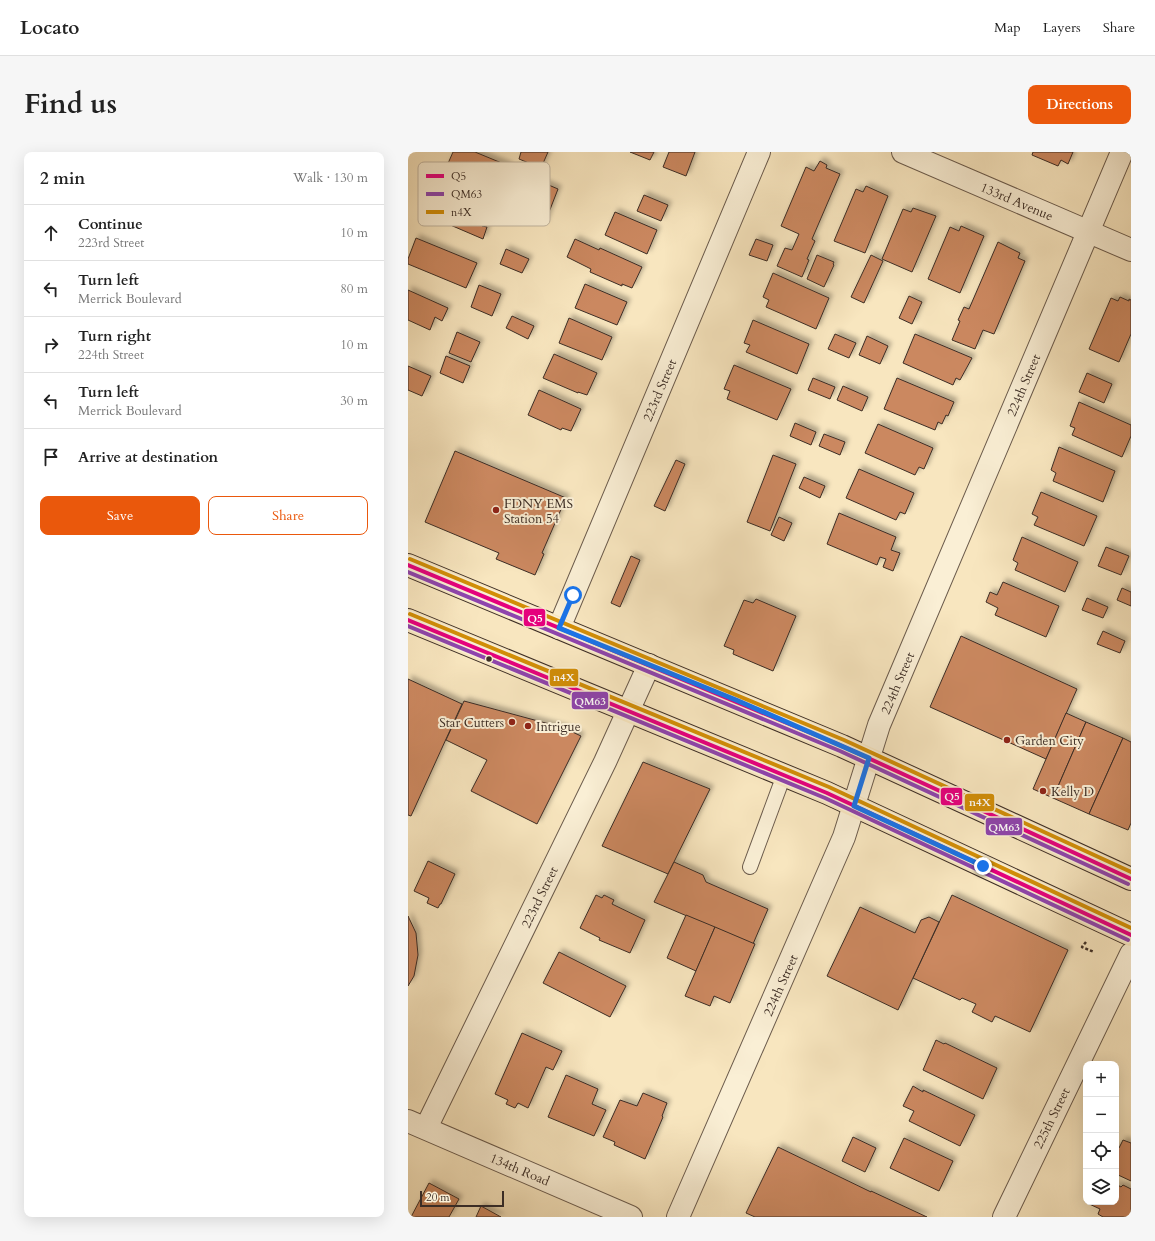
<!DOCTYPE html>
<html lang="en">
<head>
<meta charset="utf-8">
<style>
	body { margin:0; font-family:Cardo,serif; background:#f6f6f6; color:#222 }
	.controls { position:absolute; right:12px; bottom:12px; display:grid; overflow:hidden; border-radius:8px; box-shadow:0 4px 16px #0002 }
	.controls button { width:36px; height:36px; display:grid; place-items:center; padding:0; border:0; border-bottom:1px solid #e0e0e0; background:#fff; color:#222; font:20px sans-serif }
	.scale { position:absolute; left:12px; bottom:10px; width:84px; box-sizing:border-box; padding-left:4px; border:2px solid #3c2d25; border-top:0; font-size:11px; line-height:14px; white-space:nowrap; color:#3c2d25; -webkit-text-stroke:3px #faefd5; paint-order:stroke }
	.stop { position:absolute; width:12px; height:12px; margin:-9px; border:3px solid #1a73e8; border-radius:50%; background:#fff }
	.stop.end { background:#1a73e8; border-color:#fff; box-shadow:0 1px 4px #0008 }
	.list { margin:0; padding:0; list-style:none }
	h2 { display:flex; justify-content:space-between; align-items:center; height:52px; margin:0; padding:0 16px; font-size:17px }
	h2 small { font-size:13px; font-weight:400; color:#767676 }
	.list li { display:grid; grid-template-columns:26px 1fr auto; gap:12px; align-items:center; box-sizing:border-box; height:56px; padding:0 16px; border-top:1px solid #e0e0e0 }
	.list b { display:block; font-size:15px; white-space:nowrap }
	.list p { margin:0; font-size:13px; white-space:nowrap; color:#767676 }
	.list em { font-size:13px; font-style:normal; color:#767676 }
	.actions { display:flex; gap:8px; padding:12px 16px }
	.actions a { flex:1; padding:9px 0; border:1px solid #ea580c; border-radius:8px; text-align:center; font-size:14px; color:#ea580c }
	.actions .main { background:#ea580c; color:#fff }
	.icon { flex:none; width:22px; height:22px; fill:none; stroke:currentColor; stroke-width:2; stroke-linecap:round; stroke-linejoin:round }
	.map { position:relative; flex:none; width:723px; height:1065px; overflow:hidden; border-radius:8px }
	header { display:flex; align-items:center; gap:24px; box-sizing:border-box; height:56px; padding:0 20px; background:#fff; border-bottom:1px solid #e0e0e0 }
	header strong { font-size:19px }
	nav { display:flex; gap:22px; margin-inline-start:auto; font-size:14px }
	.intro { display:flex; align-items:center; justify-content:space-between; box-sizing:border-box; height:96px; padding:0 24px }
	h1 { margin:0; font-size:28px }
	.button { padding:10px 18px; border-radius:8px; background:#ea580c; color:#fff; font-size:14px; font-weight:700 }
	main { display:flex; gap:24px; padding:0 24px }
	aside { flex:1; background:#fff; border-radius:8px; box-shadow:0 4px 16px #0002 }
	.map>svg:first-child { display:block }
	.building { fill:#cb8860; stroke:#3c2d25; filter:url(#shadow) }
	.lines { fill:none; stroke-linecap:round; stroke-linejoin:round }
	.service-casing { stroke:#6b5b4c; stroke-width:16 }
	.minor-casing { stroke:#6b5b4c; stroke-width:24 }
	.primary-casing { stroke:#3c2d25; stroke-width:24 }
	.path { stroke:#3c2d25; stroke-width:2.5; stroke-dasharray:3 2; stroke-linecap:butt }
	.service { stroke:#faefd5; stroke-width:14 }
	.minor { stroke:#faefd5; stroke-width:22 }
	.primary { stroke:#f8e6bf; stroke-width:22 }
	.bus-1-casing { stroke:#faefd5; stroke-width:7 }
	.bus-2-casing { stroke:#faefd5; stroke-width:7 }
	.bus-3-casing { stroke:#faefd5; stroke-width:7 }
	.bus-1 { stroke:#e5007d; stroke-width:4 }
	.bus-2 { stroke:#8e44ad; stroke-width:4 }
	.bus-3 { stroke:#d28e07; stroke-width:4 }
	.route { stroke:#1a73e8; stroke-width:5 }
	.poi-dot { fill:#8f2418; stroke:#faefd5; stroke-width:1.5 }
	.bus-dot { fill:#3c2d25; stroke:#faefd5; stroke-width:1.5 }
	.labels { text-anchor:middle; stroke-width:4; stroke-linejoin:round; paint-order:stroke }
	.street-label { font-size:13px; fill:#3c2d25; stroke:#faefd5 }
	.poi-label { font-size:13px; fill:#3c2d25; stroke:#faefd5; text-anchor:start }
	.key { fill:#faefd5; stroke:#c1b5a0; stroke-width:1 }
	.key-label { font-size:11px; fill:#3c2d25 }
	.line-badge { stroke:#faefd5; stroke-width:1.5 }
	.badge-label { font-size:11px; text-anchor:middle; font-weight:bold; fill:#fff }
</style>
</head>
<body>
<header>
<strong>Locato</strong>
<nav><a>Map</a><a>Layers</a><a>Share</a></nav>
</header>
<div class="intro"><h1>Find us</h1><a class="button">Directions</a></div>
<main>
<aside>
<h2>2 min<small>Walk · 130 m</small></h2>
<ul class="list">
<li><svg class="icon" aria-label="ahead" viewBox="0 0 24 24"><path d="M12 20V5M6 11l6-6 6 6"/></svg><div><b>Continue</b><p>223rd Street</p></div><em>10 m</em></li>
<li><svg class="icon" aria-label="left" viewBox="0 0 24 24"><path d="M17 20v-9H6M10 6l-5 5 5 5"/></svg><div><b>Turn left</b><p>Merrick Boulevard</p></div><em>80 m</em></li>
<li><svg class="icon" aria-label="right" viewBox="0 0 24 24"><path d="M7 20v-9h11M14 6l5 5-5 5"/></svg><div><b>Turn right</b><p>224th Street</p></div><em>10 m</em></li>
<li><svg class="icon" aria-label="left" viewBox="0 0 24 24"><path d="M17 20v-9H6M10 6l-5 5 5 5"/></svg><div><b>Turn left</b><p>Merrick Boulevard</p></div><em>30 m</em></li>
<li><svg class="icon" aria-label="arrive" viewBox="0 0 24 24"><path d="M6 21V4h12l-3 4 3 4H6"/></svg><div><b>Arrive at destination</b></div></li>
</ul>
<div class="actions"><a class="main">Save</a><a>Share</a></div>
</aside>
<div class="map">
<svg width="723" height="1065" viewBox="0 0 723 1065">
	<defs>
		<filter id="shadow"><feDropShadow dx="3.5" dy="-3.5" stdDeviation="2" flood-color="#0004"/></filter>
	</defs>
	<rect width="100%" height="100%" fill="#f8e6bf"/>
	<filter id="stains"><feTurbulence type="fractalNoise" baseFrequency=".005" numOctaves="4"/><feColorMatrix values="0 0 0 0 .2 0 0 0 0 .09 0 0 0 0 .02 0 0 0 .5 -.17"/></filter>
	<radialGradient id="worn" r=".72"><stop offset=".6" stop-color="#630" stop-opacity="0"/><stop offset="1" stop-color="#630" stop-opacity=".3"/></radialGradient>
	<g class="building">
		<path d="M45,0H67L101,14L96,26L89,23L83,36L38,16Z"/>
		<path d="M113,0H140L133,16L111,7Z"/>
		<path d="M222,0H246L242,8Z"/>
		<path d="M261,0H287L278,24L255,15Z"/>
		<path d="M625,0H665L660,12L653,8L650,14L624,3Z"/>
		<path d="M412,9L419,13L418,16L432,22L404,87L407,89L399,107L401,108L394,125L369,114L377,96L384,98L391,82L373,74L398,15L406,19Z"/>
		<path d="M120,30L134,36L136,31L150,37L136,73L108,63Z"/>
		<path d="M458,34L480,44L457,101L426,89L448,37L455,40Z"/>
		<path d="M29,38L80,60L74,74L79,75L75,87L19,63Z"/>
		<path d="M236,43L260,53L253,69L229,59Z"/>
		<path d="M505,56L528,64L504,120L474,107L495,57L503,60Z"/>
		<path d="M207,60L249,78L239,102L197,83Z"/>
		<path d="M553,74L576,84L552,141L520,127L542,75L551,79Z"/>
		<path d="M8,86L69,111L58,136L0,112V107Z"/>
		<path d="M167,87L191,98L192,96L234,115L224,136L214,132V134L182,120L183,117L159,105Z"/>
		<path d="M348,87L365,93L359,109L341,103Z"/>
		<path d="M590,90L612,101L610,106L617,109L586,182L575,178L567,197L544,188L552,169L550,168L556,155L561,157Z"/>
		<path d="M98,97L121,107L114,121L92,112Z"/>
		<path d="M409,103L426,110L425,112L426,113L416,135L399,127Z"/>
		<path d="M463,103L475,109L456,151L443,145Z"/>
		<path d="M365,121L421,146L408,177L358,155L361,148L355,145Z"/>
		<path d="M177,132L219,150L209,173L167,156Z"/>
		<path d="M71,133L93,142L84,164L63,155Z"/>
		<path d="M0,138L40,156L34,169L27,165L22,178L0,168Z"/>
		<path d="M501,144L514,150L504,172L491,166Z"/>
		<path d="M712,145L721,149V147L723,148V182L711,210L681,197L703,146L710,149Z"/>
		<path d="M104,164L126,174L120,187L98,176Z"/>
		<path d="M161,166L204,185L194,208L151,191Z"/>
		<path d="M345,168L401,192L389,222L338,200L342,193L336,191Z"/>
		<path d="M49,180L72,190L63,210L41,201Z"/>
		<path d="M427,182L448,191L441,206L420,197Z"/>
		<path d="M507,182L564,206L552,228L548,226L545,233L495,211Z"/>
		<path d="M459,184L480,194L472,212L451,203Z"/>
		<path d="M146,202L189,221L179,243L170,240V241L135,226Z"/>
		<path d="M38,204L62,214L55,231L32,221Z"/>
		<path d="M326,213L383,237L369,268L319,247L322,239L316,237Z"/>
		<path d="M0,214L23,224L14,244L0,238Z"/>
		<path d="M679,221L704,232L696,251L671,240Z"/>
		<path d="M405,226L427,235L422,247L400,238Z"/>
		<path d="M489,226L546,250L540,264L538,263L534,272L530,270L527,278L476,257Z"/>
		<path d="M435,234L460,245L454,259L429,248Z"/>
		<path d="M131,238L173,257L163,279L154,276L153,278L120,263Z"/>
		<path d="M671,250L723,273V284L714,305L664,283L667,276L662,274Z"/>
		<path d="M387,271L408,280L403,293L382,284Z"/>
		<path d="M470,272L525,296L516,317L511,315L507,323L457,301Z"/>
		<path d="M416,282L437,290L432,303L411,294Z"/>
		<path d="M651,295L707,319L695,350L645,329L648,321L643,318Z"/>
		<path d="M47,299L158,346L134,401L136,402L127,423L88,407L91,401L17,370Z"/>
		<path d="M365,303L388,312L362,379L339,370Z"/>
		<path d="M268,308L277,312L257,359L246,354Z"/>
		<path d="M451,317L506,341L497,362L492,360L488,368L438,346Z"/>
		<path d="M396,325L417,334L412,346L391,336Z"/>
		<path d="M633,340L689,364L676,394L626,373L630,365L624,362Z"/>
		<path d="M431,361L488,385L483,398L492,401L485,419L475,415L478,407L472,405L469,413L419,392Z"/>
		<path d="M371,365L384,371L376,389L363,383Z"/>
		<path d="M614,385L670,410L657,440L607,418L610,411L605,408Z"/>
		<path d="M698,395L721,404L713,423L690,414Z"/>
		<path d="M223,404L232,408L212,455L203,451Z"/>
		<path d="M595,430L651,454L638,485L587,463L590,456L578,450L582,440L589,443Z"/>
		<path d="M714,436L723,440V454L709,448Z"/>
		<path d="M679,446L700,455L695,466L674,458Z"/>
		<path d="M348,447L388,464L365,519L325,502L326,498L316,494L336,448L345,451Z"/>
		<path d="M695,479L717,489L712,501L689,492Z"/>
		<path d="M553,484L669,537L638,607L522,555Z"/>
		<path d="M0,527L54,552L3,664L0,663Z"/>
		<path d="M56,549L156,576L173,584L129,672L63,639L79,608L38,588Z"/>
		<path d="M658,561L678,570L645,646L625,637Z"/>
		<path d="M678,570L715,586L681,662L645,646Z"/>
		<path d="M715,586L723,590V671L720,678L681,662Z"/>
		<path d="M235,610L302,637L260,722L194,694Z"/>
		<path d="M20,709L47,722L33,752H32L30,756L19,751L21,746L6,739Z"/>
		<path d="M266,710L295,723L298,730L360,757L345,792L246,750Z"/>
		<path d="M188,743L194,746L196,743L206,748L204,752L237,768L222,801L191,788L192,786L172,776Z"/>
		<path d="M544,743L660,798L622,880L587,864L584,870L564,860L568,852L554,846L552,848L505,826Z"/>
		<path d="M452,755L507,781L513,768L521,765L531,770L490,858L419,824Z"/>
		<path d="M278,763L307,775L288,819L259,806Z"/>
		<path d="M0,764L8,781L10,803L6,824L0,834Z"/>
		<path d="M307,775L347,792L322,851L306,844L302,854L277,844Z"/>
		<path d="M151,800L218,834L202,865L135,831Z"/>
		<path d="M114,881L154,899L145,918L138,915L120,956L110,951L107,956L98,952L100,948L87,942Z"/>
		<path d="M528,888L536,892L537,891L589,916L575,947L515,918Z"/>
		<path d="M158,923L190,937L184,952L198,958L186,984L140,965Z"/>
		<path d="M505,934L515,940V938L567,963L552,994L501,969L506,959L495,954Z"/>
		<path d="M235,941L259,951L254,964L255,965L237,1007L206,993L207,990L195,985L212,948L229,954Z"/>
		<path d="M445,985L468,996L457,1020L434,1009Z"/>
		<path d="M496,986L545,1009L531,1039L482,1016Z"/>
		<path d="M715,988L723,991V1029L708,1022V995L711,996Z"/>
		<path d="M370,995L463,1040V1039L519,1065H347L338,1061Z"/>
		<path d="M21,1031L51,1047L41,1065H3Z"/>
		<path d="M708,1032L713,1035L715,1033L723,1037V1065H695L690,1062L692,1057L677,1050L678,1048V1050H708Z"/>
		<path d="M73,1054L93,1065H68Z"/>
	</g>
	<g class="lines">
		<defs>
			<path id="service" d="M342,715L376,623"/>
			<g id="minor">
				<path d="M495,0L723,98"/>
				<path d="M151,476L351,0"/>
				<path d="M0,969L223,1065"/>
				<path d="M18,976L197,610L241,513"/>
				<path d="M270,1065L436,685L471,573L714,0"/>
				<path d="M596,1065L723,802"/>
			</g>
			<g id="primary">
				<path d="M0,413L434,594L723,727"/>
				<path d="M0,468L419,641L723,783"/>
			</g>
		</defs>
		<use href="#service" class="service-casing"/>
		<use href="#minor" class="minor-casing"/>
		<use href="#primary" class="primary-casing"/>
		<path class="path" d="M678,790L674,795L686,800"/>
		<use href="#service" class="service"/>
		<use href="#minor" class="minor"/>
		<use href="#primary" class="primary"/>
		<defs>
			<g id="bus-1">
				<path d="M0,413L434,594L723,727"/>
				<path d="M0,468L419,641L723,783"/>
			</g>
			<g id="bus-2">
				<path d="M0,420L432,599L720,732"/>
				<path d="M0,474L417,646L720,788"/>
			</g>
			<g id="bus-3">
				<path d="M2,407L436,588L723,720"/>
				<path d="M2,462L421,635L723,776"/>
			</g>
		</defs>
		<use href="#bus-1" class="bus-1-casing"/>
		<use href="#bus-2" class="bus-2-casing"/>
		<use href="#bus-3" class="bus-3-casing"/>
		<use href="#bus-1" class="bus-1"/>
		<use href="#bus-2" class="bus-2"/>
		<use href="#bus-3" class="bus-3"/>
	</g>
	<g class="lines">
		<path class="route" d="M165,443L151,476L328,548L461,606L446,654L575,714"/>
	</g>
	<g class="poi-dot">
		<circle cx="88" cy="358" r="4"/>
		<circle cx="104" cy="570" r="4"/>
		<circle cx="120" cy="574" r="4"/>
		<circle cx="599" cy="588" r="4"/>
		<circle cx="635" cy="639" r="4"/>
	</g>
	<circle class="bus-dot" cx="81" cy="507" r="3.5"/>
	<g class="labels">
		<g class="street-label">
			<text transform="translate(609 49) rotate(23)" y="5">133rd Avenue</text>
			<text transform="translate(615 233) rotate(-67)" y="5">224th Street</text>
			<text transform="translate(251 238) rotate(-67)" y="5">223rd Street</text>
			<text transform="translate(489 531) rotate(-67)" y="5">224th Street</text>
			<text transform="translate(131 745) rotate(-64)" y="5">223rd Street</text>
			<text transform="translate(372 833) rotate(-66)" y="5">224th Street</text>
			<text transform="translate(643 966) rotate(-64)" y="5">225th Street</text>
			<text transform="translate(112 1017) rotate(23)" y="5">134th Road</text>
		</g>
		<g class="poi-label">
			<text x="96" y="356">FDNY EMS<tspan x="96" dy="15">Station 54</tspan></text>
			<text x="96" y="575" text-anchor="end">Star Cutters</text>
			<text x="128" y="579">Intrigue</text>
			<text x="607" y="593">Garden City</text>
			<text x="643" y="644">Kelly D</text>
		</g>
	</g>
	<rect x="10" y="10" width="132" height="64" rx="6" class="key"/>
	<rect x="18" y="22" width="18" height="4" fill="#e5007d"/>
	<rect x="18" y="40" width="18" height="4" fill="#8e44ad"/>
	<rect x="18" y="58" width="18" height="4" fill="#d28e07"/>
	<g class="key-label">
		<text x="43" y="28">Q5</text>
		<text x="43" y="46">QM63</text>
		<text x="43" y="64">n4X</text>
	</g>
	<g class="line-badge">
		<rect x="115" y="456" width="23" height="19" rx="4" fill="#e5007d"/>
		<rect x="141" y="516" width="30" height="19" rx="4" fill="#d28e07"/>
		<rect x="163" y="539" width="38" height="19" rx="4" fill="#8e44ad"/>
		<rect x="532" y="635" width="23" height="19" rx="4" fill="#e5007d"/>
		<rect x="556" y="641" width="31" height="19" rx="4" fill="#d28e07"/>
		<rect x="577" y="665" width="38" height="19" rx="4" fill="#8e44ad"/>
	</g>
	<g class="badge-label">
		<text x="127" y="470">Q5</text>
		<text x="156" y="529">n4X</text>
		<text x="182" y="553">QM63</text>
		<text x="544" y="648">Q5</text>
		<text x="572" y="654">n4X</text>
		<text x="596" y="679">QM63</text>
	</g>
	<rect width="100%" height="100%" filter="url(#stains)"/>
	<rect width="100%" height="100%" fill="url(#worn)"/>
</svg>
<div class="controls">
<button>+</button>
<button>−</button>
<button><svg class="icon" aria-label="locate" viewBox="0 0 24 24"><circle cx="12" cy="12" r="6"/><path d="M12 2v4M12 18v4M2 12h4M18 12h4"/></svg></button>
<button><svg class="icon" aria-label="layers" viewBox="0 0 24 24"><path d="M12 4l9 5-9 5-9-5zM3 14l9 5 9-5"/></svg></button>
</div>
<div class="scale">20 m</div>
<div class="stop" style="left:165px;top:443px"></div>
<div class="stop end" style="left:575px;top:714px"></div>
</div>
</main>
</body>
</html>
